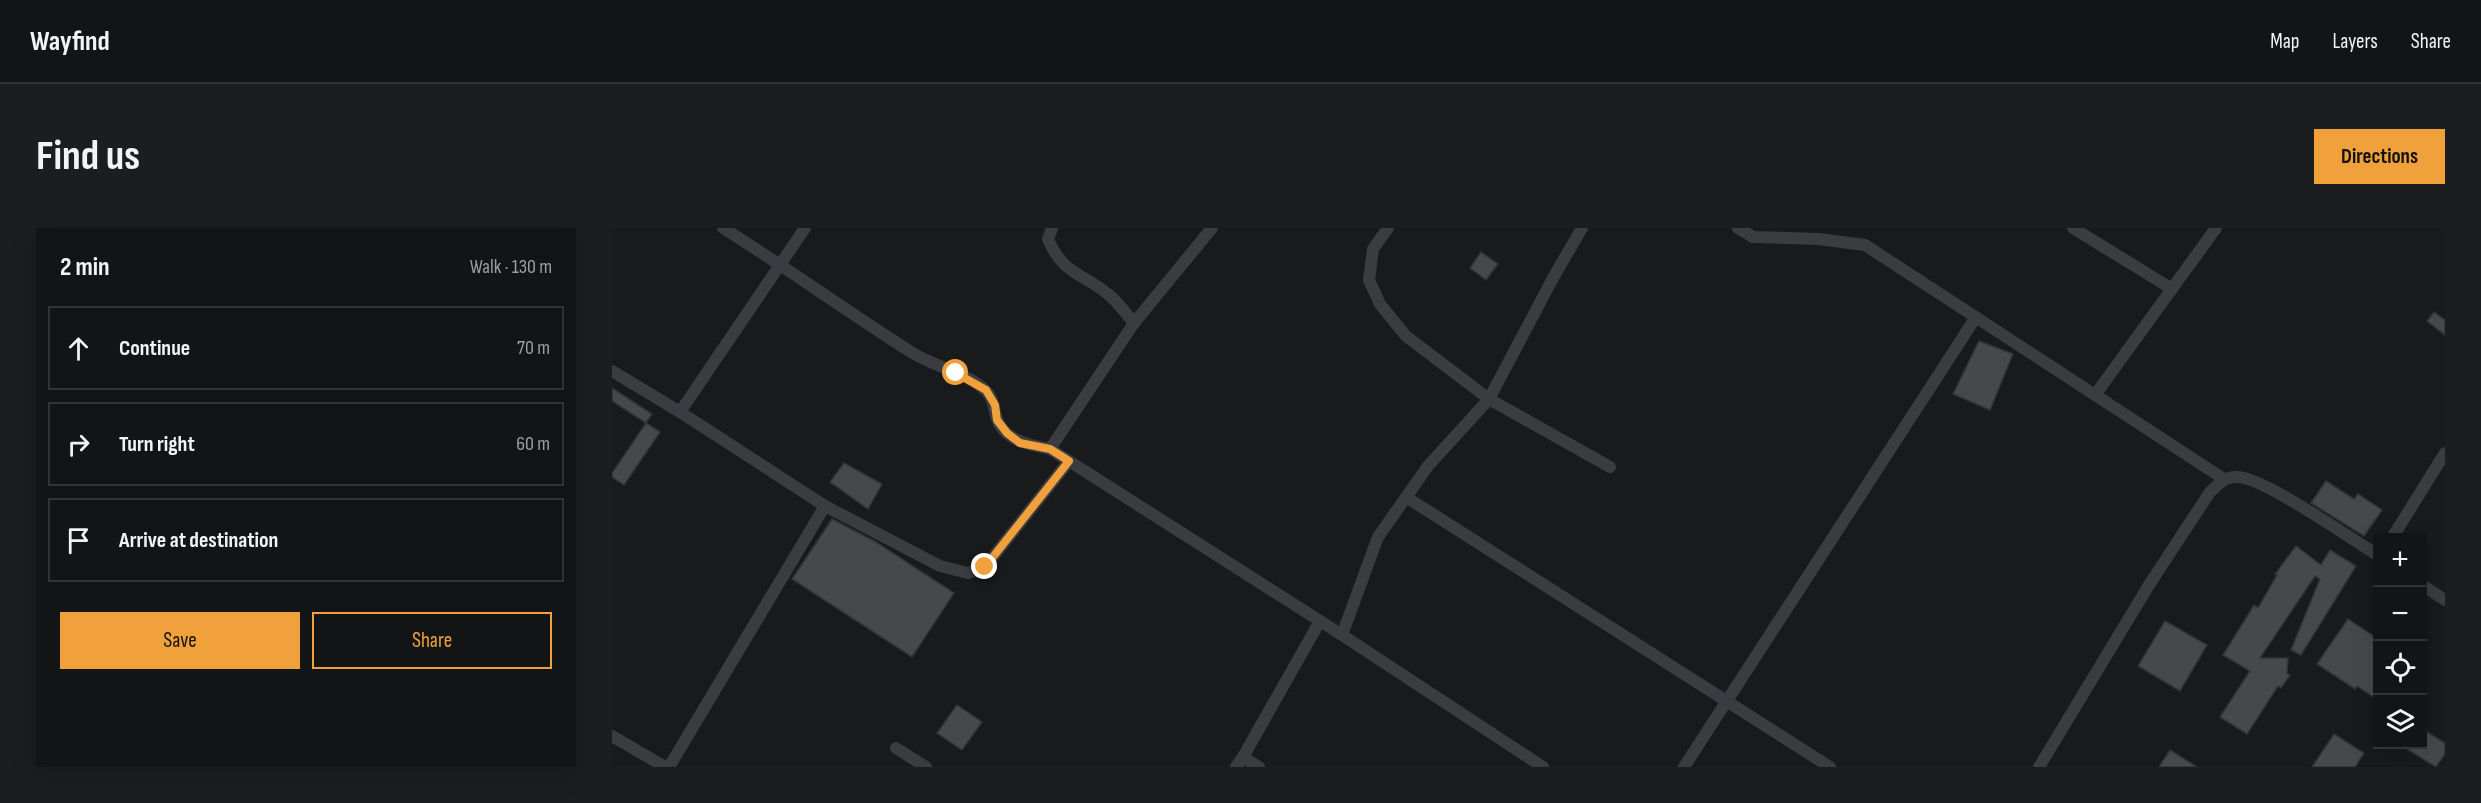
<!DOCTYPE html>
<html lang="en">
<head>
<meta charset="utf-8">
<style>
	body { margin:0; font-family:"Sofia Sans Condensed",sans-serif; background:#1c1d1e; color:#f1f3f6 }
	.controls { position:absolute; right:18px; bottom:18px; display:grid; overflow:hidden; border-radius:0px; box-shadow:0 6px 24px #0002 }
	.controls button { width:54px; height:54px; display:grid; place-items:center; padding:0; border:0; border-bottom:2px solid #323334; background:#131415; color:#f1f3f6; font:30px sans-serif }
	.stop { position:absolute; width:18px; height:18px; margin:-14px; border:4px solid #f1a13c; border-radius:50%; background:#fff }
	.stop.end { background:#f1a13c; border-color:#fff; box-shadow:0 2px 6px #0008 }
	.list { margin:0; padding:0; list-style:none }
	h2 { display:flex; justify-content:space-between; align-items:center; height:78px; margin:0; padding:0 24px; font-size:26px }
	h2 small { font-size:20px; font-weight:400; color:#9d9ea0 }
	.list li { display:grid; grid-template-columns:39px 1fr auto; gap:18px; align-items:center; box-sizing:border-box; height:84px; margin:0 12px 12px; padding:0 12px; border:2px solid #323334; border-radius:0px }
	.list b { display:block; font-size:22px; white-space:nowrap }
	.list em { font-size:20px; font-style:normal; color:#9d9ea0 }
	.actions { display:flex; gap:12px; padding:18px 24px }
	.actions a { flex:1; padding:14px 0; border:2px solid #f1a13c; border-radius:0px; text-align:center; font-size:21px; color:#f1a13c }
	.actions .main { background:#f1a13c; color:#111 }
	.icon { flex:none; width:33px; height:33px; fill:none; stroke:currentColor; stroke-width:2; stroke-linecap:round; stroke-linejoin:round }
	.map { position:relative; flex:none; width:1833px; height:539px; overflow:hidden; border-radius:0px }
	header { display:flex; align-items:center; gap:36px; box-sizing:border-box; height:84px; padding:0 30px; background:#131415; border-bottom:2px solid #323334 }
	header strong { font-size:28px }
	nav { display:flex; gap:33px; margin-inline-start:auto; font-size:21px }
	.intro { display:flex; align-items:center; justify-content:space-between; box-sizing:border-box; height:144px; padding:0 36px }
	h1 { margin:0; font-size:42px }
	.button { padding:15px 27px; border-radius:0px; background:#f1a13c; color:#111; font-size:21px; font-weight:700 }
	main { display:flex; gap:36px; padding:0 36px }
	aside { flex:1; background:#131415; border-radius:0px; box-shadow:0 6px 24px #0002 }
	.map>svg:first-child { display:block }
	.building { fill:#46484c; stroke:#333438; stroke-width:1.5 }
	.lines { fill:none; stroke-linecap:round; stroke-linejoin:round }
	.minor { stroke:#3a3c41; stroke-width:12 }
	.route { stroke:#f1a13c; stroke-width:8 }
</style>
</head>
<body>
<header>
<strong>Wayfind</strong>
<nav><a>Map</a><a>Layers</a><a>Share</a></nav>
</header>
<div class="intro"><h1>Find us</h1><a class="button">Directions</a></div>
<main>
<aside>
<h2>2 min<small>Walk · 130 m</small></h2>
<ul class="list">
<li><svg class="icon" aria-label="ahead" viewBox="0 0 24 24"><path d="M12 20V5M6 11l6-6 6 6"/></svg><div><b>Continue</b></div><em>70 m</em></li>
<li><svg class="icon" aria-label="right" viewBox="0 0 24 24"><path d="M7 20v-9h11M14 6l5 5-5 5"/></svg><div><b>Turn right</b></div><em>60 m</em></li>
<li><svg class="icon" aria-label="arrive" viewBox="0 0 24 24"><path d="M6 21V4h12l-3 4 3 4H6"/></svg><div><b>Arrive at destination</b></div></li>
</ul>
<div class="actions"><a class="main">Save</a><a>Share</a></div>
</aside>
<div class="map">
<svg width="1833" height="539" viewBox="0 0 1833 539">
	<rect width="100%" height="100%" fill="#191a1c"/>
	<g class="building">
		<path d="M869,24L886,36L874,52L858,40Z"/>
		<path d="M1822,84L1833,92V107L1815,93Z"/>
		<path d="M1367,113L1401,126L1378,182L1341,166Z"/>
		<path d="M0,160L40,186L34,195L0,173Z"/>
		<path d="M34,195L48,204L12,257L0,249V245Z"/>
		<path d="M232,235L270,256L256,281L218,254Z"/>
		<path d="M1714,253L1742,271L1746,266L1770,282L1752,308L1699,275Z"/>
		<path d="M220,291L264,314L342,365L300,429L180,351Z"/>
		<path d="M1684,318L1709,337L1718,322L1744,338L1689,427L1679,422L1708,351L1703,348L1648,430H1676L1675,446L1678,447L1669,460L1666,458L1635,506L1608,489L1638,443L1611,427L1642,377L1646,380L1665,347L1663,346Z"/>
		<path d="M1736,391L1766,411V472L1745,458L1743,461L1705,436Z"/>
		<path d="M1553,393L1595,417L1568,463L1526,438Z"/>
		<path d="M345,477L370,494L350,522L325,505Z"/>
		<path d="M1810,501L1833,515V526L1824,539L1787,516H1810Z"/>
		<path d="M1722,506L1752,525L1743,539H1700Z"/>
		<path d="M1558,522L1585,539H1547Z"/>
	</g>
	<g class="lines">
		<g class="minor">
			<path d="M111,0C175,40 236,84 299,124C322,139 352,143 373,162C382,170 381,180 385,191C393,213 418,217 438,221L730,407L931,539"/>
			<path d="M440,0L436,11C451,47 471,45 497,67C506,74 514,86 522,95"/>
			<path d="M776,0L761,21L757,52L768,76L794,108L877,171L998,239"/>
			<path d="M1126,0L1141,9L1206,11L1253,17L1612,251"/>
			<path d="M1461,0L1560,61"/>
			<path d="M0,143L68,184L193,0"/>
			<path d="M1483,167L1604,0"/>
			<path d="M68,184L213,278L328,338L356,345L373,339L457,233"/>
			<path d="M438,221L522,95L600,0"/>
			<path d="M794,269L1218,539"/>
			<path d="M1780,310L1833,225"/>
			<path d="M1810,357L1833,372"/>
			<path d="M730,407L766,309L816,238L877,171L941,50L970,0"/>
			<path d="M0,508L53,539"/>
			<path d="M284,520L314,539"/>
			<path d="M631,529L708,393"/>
			<path d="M57,539L213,278"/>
			<path d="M624,539L631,529L647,539"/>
			<path d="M1072,539L1364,89"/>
			<path d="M1427,539L1537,357L1598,264C1607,256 1613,248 1626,249C1653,250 1737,310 1766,327"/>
		</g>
	</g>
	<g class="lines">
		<path class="route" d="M344,145L374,162L383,177L385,192L395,205L408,215L438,221L457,233L373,339"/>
	</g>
</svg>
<div class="controls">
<button>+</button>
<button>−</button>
<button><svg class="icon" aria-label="locate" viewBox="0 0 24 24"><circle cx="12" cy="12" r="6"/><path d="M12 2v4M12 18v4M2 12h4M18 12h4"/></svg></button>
<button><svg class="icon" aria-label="layers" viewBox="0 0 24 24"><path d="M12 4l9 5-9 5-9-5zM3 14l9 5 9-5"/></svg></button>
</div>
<div class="stop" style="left:344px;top:145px"></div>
<div class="stop end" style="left:373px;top:339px"></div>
</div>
</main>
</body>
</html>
